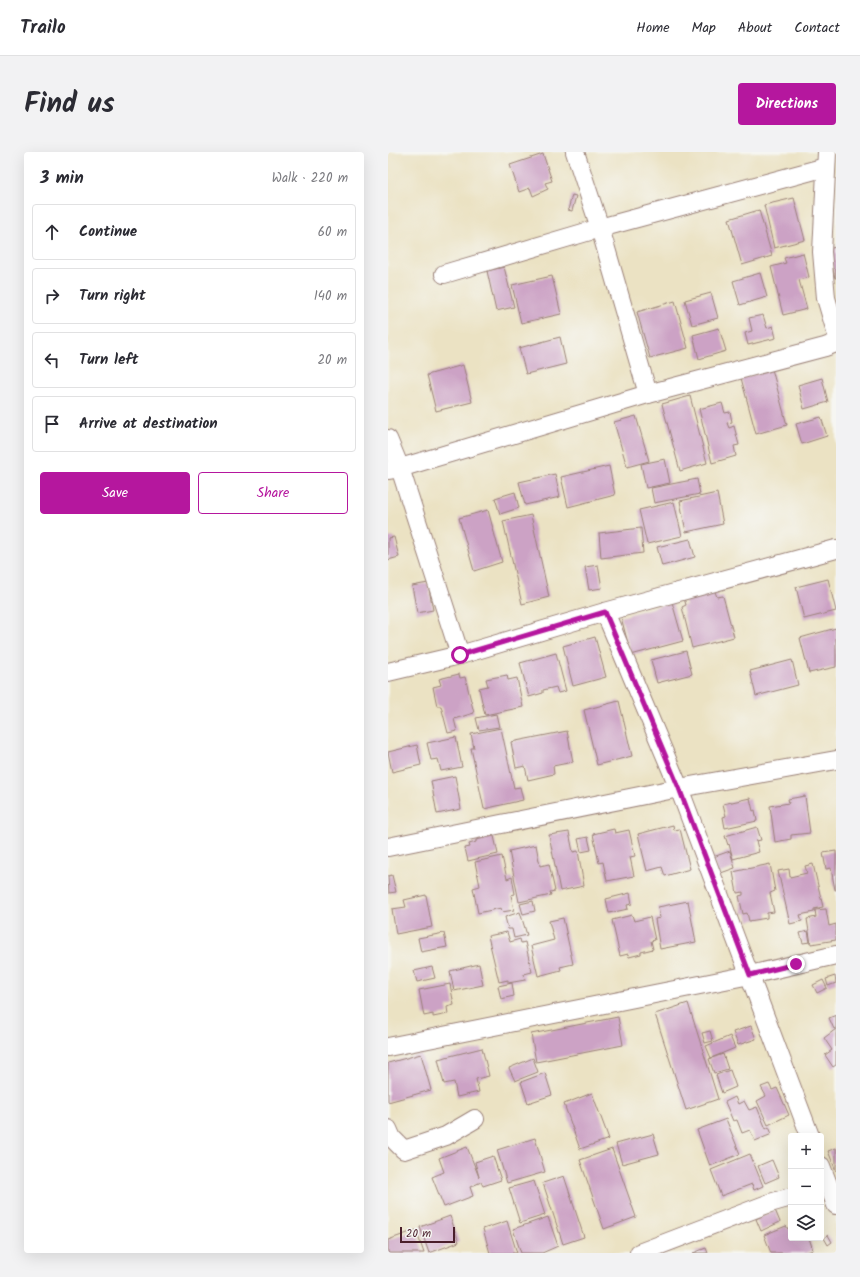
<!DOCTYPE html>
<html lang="en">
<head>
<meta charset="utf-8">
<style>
	body { margin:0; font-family:Kalam,sans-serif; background:#f2f2f3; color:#2b2b33 }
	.controls { position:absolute; right:12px; bottom:12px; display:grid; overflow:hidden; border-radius:4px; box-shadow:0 4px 16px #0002 }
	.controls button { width:36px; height:36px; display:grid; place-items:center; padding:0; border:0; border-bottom:1px solid #e1e1e2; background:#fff; color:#2b2b33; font:20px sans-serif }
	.scale { position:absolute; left:12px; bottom:10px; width:55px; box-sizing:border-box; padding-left:4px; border:2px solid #4a1f2b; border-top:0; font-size:11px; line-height:14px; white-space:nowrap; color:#4a1f2b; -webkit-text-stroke:3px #f6f6f2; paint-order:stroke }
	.stop { position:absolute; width:12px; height:12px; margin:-9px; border:3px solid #b5179e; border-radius:50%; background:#fff }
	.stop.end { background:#b5179e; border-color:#fff; box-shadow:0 1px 4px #0008 }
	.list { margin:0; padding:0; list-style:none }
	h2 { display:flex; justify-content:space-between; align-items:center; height:52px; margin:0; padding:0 16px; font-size:17px }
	h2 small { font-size:13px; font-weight:400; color:#7c7c81 }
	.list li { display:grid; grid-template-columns:26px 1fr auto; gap:12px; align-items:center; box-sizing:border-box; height:56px; margin:0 8px 8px; padding:0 8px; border:1px solid #e1e1e2; border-radius:4px }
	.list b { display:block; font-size:15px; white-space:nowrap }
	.list em { font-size:13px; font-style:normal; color:#7c7c81 }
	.actions { display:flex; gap:8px; padding:12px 16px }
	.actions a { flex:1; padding:9px 0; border:1px solid #b5179e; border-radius:4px; text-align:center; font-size:14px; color:#b5179e }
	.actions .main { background:#b5179e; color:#fff }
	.icon { flex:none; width:22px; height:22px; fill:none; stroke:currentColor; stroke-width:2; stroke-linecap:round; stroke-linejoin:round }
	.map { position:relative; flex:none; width:448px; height:1101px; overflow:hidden; border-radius:4px }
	header { display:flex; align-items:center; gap:24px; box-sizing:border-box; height:56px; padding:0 20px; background:#fff; border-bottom:1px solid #e1e1e2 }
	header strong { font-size:19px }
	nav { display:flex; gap:22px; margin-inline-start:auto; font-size:14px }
	.intro { display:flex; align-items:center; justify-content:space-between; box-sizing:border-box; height:96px; padding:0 24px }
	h1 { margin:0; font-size:28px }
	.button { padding:10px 18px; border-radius:4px; background:#b5179e; color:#fff; font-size:14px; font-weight:700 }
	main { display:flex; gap:24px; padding:0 24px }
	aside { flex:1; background:#fff; border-radius:4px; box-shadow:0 4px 16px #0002 }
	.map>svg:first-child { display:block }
	.building { fill:#cca2c5 }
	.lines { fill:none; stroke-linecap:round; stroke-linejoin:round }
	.minor-casing { stroke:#9a8077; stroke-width:20 }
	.minor { stroke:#fff; stroke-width:18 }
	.route { stroke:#b5179e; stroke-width:5 }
</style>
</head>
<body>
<header>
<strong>Trailo</strong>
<nav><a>Home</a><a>Map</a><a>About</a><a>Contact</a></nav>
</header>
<div class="intro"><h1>Find us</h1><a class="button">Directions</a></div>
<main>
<aside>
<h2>3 min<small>Walk · 220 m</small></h2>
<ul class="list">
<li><svg class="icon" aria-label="ahead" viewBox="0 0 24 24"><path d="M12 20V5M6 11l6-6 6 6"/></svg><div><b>Continue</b></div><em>60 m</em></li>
<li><svg class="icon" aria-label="right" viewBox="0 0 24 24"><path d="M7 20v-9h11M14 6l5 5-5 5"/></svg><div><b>Turn right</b></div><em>140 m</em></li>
<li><svg class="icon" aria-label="left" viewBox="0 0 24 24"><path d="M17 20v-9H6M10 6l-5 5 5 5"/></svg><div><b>Turn left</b></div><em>20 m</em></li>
<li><svg class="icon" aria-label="arrive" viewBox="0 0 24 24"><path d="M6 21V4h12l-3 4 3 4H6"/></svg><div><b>Arrive at destination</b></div></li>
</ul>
<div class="actions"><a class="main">Save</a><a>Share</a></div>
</aside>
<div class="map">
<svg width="448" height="1101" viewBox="0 0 448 1101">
	<rect width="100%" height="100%" fill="#f6f6f2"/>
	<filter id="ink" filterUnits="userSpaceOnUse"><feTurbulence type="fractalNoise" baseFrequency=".025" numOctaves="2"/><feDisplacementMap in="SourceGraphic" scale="8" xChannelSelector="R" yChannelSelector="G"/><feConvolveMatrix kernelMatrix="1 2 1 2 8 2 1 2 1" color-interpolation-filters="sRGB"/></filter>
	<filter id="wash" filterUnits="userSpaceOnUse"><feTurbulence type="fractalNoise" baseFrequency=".012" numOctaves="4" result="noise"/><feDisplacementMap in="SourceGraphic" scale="16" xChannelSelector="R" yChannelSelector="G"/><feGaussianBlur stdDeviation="0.9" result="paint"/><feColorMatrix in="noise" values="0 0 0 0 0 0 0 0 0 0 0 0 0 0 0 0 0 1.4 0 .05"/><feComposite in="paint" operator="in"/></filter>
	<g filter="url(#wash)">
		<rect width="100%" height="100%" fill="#ebe2c3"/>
		<g id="blocks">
			<g class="building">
				<path d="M155,2L164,29L157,31L160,37L145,44L142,36L131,40L122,13Z"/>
				<path d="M184,43L188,44L184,59L180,58Z"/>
				<path d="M406,46L417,88L386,96L376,53Z"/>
				<path d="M371,58L384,104L354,113L341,67Z"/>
				<path d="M448,95V126H447L440,97Z"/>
				<path d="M415,101L421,125L411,128L419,157L395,163L383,115L398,111L396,106Z"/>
				<path d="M116,115L126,155L108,159L99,119Z"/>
				<path d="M372,121L379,145L352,153L345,129Z"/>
				<path d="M164,124L173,162L133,171L124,133Z"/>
				<path d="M323,141L330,166L304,173L297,148Z"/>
				<path d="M287,149L300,196L262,206L249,160Z"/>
				<path d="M375,163L379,176L385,174L388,186L360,193L357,181L364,179L361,166Z"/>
				<path d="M331,176L338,199L311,207L305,183Z"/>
				<path d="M172,185L178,212L138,222L131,196Z"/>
				<path d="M75,213L84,250L48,259L39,223Z"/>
				<path d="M384,217L399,273L368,282L353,226Z"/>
				<path d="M434,226L440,250L416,257L410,233Z"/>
				<path d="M302,244L319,311L292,319L274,252Z"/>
				<path d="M334,251L337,261L342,260L344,270L339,271L341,276L346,274L351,293L346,294L348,304L324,311L311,257Z"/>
				<path d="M248,264L261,309L239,315L226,270Z"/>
				<path d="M433,265L439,284L414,292L408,272Z"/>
				<path d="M277,307L282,331L258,336L253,312Z"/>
				<path d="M221,314L227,343L180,355L173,325Z"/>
				<path d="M167,322L172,345L137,353L131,330Z"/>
				<path d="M309,327L312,342L266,351L263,336Z"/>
				<path d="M127,340L131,356L112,362L107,346Z"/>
				<path d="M329,341L335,372L298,380L292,349Z"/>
				<path d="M286,350L294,384L259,392L251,358Z"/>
				<path d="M100,358L114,410L86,419L71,366Z"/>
				<path d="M143,363L161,445L134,452L115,369Z"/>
				<path d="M253,376L255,401L213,406L211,381Z"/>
				<path d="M6,385L11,405L0,408V386Z"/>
				<path d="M302,387L307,405L274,414L269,395Z"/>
				<path d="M210,413L214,436L201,438L197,415Z"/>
				<path d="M440,427L448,459L416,467L408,435Z"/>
				<path d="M40,431L45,458L29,461L24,434Z"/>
				<path d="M326,437L329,445L335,444L346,485L304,496L294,455L298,453L296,446Z"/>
				<path d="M284,450L295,489L243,503L233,465Z"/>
				<path d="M448,476V515L421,521L412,486Z"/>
				<path d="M207,485L218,525L185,534L175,494Z"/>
				<path d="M298,499L304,522L269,531L263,508Z"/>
				<path d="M168,501L178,539L170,541L168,535L155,538V541L141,545L132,511Z"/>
				<path d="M404,508L410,533L368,544L362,519Z"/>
				<path d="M71,522L72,526L77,525L86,561L66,567L69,579L60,581L53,554H49L45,535L53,533L51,527Z"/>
				<path d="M119,523L120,528L129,526L135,555L97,563L91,536L100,534L98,527Z"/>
				<path d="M231,549L244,604L209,613L196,558Z"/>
				<path d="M108,562L111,575L91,578L88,566Z"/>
				<path d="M113,576L126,636L132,635L135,648L96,657L83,596H86L83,582Z"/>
				<path d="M179,579L185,610L165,614L166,622L140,628L137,614L128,616L123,590Z"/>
				<path d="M68,585L74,615L53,619L50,607L43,608L39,591Z"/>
				<path d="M29,593L33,613L4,620L0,600Z"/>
				<path d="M67,624L73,657L49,662L43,629Z"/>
				<path d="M417,644L422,681L403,683V687L387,690L382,654L401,651L400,647Z"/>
				<path d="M362,646L365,659L367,658L369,669L337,676L335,665L338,664L335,652Z"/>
				<path d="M285,673L286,678L292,677L302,717L277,724L274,715L259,719L250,682Z"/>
				<path d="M369,675L373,688L368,689L371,700L345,707L341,692L340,693L337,684Z"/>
				<path d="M226,677L227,681L241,678L247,704L242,705L246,724L219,729L215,710L211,711L205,682Z"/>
				<path d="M181,680L185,700L190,699L196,734L172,739L161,683Z"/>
				<path d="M106,684L110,702L80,709L77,696L82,695L81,692L88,690V688Z"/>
				<path d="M200,685L203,698L193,700L190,687Z"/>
				<path d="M148,693L152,714L161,712L167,739L162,740L163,743L131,750L121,699Z"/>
				<path d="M342,699L347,716L330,722L325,705Z"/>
				<path d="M448,699V738H447L443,716L438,717L435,701Z"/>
				<path d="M114,704L119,727L124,725L127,742L123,743L126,758L114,760L113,756L90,761L85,736L92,734L87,710Z"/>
				<path d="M382,712L387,739L382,741L386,760L379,761V766L361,769L359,761L355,762L351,744L355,743V740L349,741L345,720Z"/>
				<path d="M425,712L435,755L426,757V760L412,763L414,769L402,772L390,719L401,717L402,725L419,721L417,714Z"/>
				<path d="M4,723L8,740L1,741L0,724Z"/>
				<path d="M242,741L244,752L239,753L240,757L221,761L218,747Z"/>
				<path d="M38,743L44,775L8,782L4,757L18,755L16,748Z"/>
				<path d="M145,749L147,759L135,762L132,752Z"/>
				<path d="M300,749L308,790L272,797L267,767L272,766L270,755Z"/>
				<path d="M438,757L441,774L448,772V788L423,792L419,767L428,765L427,758Z"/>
				<path d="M132,760L139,783L126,786L124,777H120L117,765Z"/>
				<path d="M244,763L246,769L262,765L267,788L263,789L265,797L253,800V802L241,805L240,802L232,804L224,768Z"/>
				<path d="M175,766L185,812L172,815L173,818L150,824L143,794L166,788L161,769Z"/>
				<path d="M420,779L422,790L415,791L412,781Z"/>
				<path d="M119,780L122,790L132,787L133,791L137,790L144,820L136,822L137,828L120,831V828L111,830L100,784Z"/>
				<path d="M56,781L59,795L33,800L30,786Z"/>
				<path d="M91,812L95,833L66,839L62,819Z"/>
				<path d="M44,815L47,826L29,830L26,819Z"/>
				<path d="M447,824L448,831L440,834L438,827Z"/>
				<path d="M435,828L439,836L429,841L425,833Z"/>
				<path d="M124,831L126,844L113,847L110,834Z"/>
				<path d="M62,832L66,853L59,855L60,862L45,865V862L36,864L31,838Z"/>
				<path d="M300,851L330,947L298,958L267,862Z"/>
				<path d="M448,863V876L446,877L441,866Z"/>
				<path d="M230,865L235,893L148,910L143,882Z"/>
				<path d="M363,874L368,887L350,893L345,880Z"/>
				<path d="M448,877V913L445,915L437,903L444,898L436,886Z"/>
				<path d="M322,879L325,889L317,891L314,881Z"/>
				<path d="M342,884L347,896L323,906L318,894Z"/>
				<path d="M94,896L101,924L88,927L91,940L69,945L66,930L56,932L50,907Z"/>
				<path d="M33,902L43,938L0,950V911Z"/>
				<path d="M335,902L340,917L326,921L321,907Z"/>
				<path d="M145,906L150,920L127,929L121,916Z"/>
				<path d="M342,918L348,935L334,941L328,923Z"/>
				<path d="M157,921L164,943L140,951L133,930Z"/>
				<path d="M381,932L384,938L389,936L401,963L380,973L369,949L378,944L373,935Z"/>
				<path d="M204,941L221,987L192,997L176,952Z"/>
				<path d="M347,945L350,952L356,949L361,958L369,955L378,977L381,975L384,982L367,989L362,978L354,981L349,968L345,969L337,950Z"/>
				<path d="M338,967L352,1002L322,1014L309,978Z"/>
				<path d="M265,982L271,1002L234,1012L228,992Z"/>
				<path d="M147,986L157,1020L119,1031L109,998Z"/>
				<path d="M79,995L91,1025L87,1010L105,1004L113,1028L95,1034L93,1030L82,1035L85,1044L56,1055L44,1025L56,1020L51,1006Z"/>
				<path d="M448,996V1019L440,999Z"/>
				<path d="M224,997L248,1065L216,1077L192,1008Z"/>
				<path d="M362,1002L375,1034L366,1038L364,1032L333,1044L323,1018Z"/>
				<path d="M384,1008L391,1025L377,1031L370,1014Z"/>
				<path d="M176,1024L196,1085L175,1092L155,1031Z"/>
				<path d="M146,1029L157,1063L132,1071L121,1036Z"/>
				<path d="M387,1058L392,1070L373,1079L368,1067Z"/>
				<path d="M62,1064L71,1090L41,1101L32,1075Z"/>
				<path d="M160,1065L170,1094L154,1101H133L125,1077Z"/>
				<path d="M119,1069L129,1101H102L95,1077Z"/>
				<path d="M398,1074L400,1077L403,1076V1086H421L425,1098L417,1101H383L376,1083Z"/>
				<path d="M28,1078L36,1101H0V1088Z"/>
				<path d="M440,1083L444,1090L440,1093L436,1086Z"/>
				<path d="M318,1096L320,1101H305Z"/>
			</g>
		</g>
	</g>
	<g filter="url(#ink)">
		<use href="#blocks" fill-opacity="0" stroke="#9a8077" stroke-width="1"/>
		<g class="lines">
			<defs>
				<g id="minor">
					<path d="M187,0L212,76L260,242"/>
					<path d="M439,0L434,100L438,146L448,180"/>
					<path d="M56,122L212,76L438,15"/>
					<path d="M0,287L12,316L72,503L217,460L448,397"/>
					<path d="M1,318L12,316L260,242L437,195L448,191"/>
					<path d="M217,460L291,636L422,984"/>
					<path d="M0,520L72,503"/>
					<path d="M0,695L291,636L448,608"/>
					<path d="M0,895L362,823L448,803"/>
					<path d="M0,977L4,986L16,998L58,984L87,967"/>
					<path d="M433,1014L448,1053"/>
					<path d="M251,1101L382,1051L403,1045"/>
				</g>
			</defs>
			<use href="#minor" class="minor-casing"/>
			<use href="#minor" class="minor"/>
		</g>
	</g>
	<g class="lines" filter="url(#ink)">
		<path class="route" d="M72,503L217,460L291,636L362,823L408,812"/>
	</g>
</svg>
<div class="controls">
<button>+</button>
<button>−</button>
<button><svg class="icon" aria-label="layers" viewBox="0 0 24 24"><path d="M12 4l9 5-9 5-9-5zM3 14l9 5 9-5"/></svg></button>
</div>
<div class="scale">20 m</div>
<div class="stop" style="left:72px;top:503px"></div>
<div class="stop end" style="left:408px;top:812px"></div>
</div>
</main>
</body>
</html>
